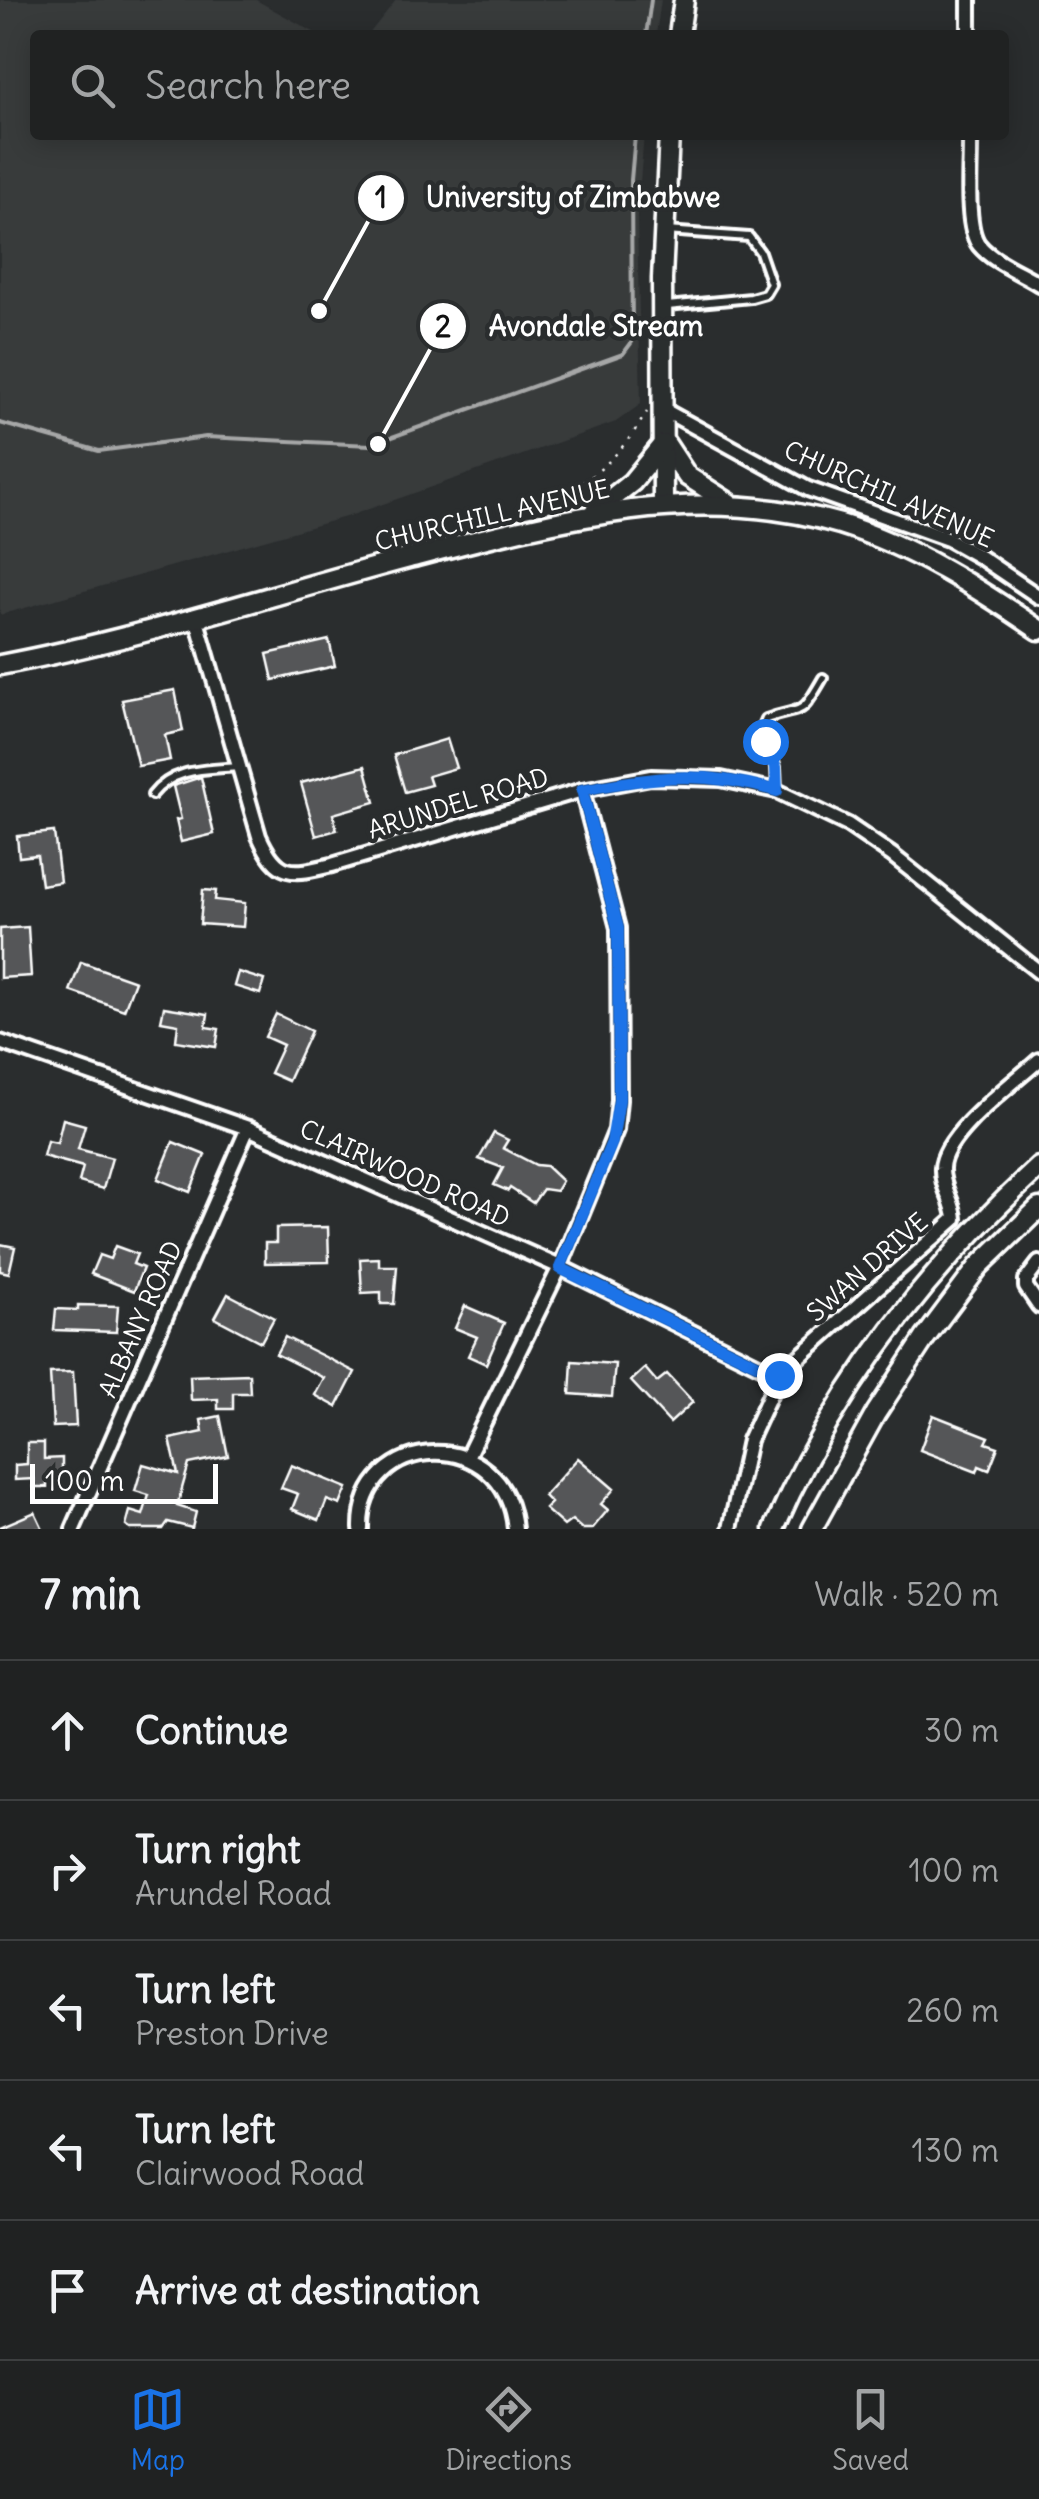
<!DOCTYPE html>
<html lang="en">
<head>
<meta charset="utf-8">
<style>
	body { margin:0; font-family:Delius,sans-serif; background:#282a2a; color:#f1f3f6 }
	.scale { position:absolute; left:30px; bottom:25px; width:188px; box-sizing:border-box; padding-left:10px; border:5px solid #fff; border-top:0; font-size:28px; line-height:35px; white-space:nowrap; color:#fff; -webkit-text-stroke:8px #2a2d2e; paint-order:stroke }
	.stop { position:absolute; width:30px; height:30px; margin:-22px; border:8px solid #1a73e8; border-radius:50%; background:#fff }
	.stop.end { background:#1a73e8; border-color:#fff; box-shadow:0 2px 10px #0008 }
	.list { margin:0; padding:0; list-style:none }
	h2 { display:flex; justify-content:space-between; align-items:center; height:130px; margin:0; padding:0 40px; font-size:42px }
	h2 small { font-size:32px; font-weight:400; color:#a2a4a5 }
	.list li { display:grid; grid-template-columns:65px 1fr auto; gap:30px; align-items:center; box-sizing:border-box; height:140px; padding:0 40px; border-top:2px solid #3d3f40 }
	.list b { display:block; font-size:38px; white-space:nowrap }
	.list p { margin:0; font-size:32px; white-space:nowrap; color:#a2a4a5 }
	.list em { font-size:32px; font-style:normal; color:#a2a4a5 }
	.icon { flex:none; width:55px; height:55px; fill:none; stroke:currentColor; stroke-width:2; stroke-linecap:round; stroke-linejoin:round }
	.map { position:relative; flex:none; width:1039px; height:1529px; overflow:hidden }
	.search { position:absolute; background:#202222; box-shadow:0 5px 25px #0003; left:30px; right:30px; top:30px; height:110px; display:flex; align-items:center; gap:25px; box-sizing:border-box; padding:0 35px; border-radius:10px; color:#a2a4a5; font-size:38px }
	.sheet { height:830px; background:#202222 }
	nav { display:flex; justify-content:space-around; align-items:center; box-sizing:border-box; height:140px; border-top:2px solid #3d3f40; background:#202222; font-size:28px; color:#a2a4a5 }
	nav a { display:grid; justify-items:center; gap:5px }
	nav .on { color:#1a73e8 }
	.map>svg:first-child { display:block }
	.built { fill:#373a3b }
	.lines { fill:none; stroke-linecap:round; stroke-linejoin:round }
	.stream { stroke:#a6a7a7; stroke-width:4 }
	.building { fill:#555758; stroke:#fff; stroke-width:2.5 }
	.lane-casing { stroke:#fff; stroke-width:14 }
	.street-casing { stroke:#fff; stroke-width:20 }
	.secondary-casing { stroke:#fff; stroke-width:25 }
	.path { stroke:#fff; stroke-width:2.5; stroke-dasharray:2.5 8; stroke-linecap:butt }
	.lane { stroke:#2a2d2e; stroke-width:6 }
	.street { stroke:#2a2d2e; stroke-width:12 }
	.secondary { stroke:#2a2d2e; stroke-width:18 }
	.route { stroke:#1a73e8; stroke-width:12 }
	.labels { text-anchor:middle; stroke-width:9; stroke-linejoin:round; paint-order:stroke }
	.street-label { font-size:25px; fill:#fff; stroke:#2a2d2e }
	.leader { fill:none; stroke:#fff; stroke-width:4 }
	.callout-dot { fill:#fff; stroke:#2a2d2e; stroke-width:4 }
	.mark-label { font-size:30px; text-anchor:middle; font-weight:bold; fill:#111 }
	.callout-label { font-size:28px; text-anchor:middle; font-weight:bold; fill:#fff; stroke:#2a2d2e; stroke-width:9; stroke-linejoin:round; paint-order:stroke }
</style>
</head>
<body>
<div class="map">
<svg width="1039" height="1529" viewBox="0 0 1039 1529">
	<rect width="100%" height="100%" fill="#2a2d2e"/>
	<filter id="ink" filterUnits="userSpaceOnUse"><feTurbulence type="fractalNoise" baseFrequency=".01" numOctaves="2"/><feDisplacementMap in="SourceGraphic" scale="20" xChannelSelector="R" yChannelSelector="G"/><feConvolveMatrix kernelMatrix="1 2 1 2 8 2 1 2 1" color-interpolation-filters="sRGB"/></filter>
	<g filter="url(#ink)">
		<g class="built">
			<path d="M0,0H256L319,35H35V135H644L637,217L641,404L616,422L349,516L0,615Z"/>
			<path d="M396,0H661L656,35H368Z"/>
		</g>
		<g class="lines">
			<g class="stream">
				<path d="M646,35L651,0"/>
				<path d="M0,423L99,451L206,437L370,445L623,354L632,342L631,180L635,135"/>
			</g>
		</g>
		<g class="building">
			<path d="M329,640L335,666L273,680L267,654Z"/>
			<path d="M175,690L183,731L165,735L170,760L138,766L122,700Z"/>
			<path d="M447,739L456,768L428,776L431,785L405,792L394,755Z"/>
			<path d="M365,766L375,802L333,814L337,830L316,836L301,783Z"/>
			<path d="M201,777L214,834L181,842L176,820L181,819L173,786Z"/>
			<path d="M54,832L60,882L41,885L37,855L19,857L17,836Z"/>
			<path d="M203,890L216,891L215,900L245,903L243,927L200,924Z"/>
			<path d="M28,927L31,976L0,978V929Z"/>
			<path d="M81,962L135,981L124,1010L70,991Z"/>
			<path d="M238,972L264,980L260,994L234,986Z"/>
			<path d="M164,1007L208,1014L206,1027L219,1029L216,1047L176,1041L178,1024L161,1021Z"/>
			<path d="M276,1014L311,1031L288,1081L270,1073L283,1045L265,1037Z"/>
			<path d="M63,1119L85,1125L78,1149L112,1158L103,1189L79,1182L83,1167L43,1156L47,1141L57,1143Z"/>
			<path d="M494,1133L508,1140L503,1148L536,1165L546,1166L562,1181L556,1191L543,1189L533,1203L510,1188L508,1191L494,1185L503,1168L479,1159Z"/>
			<path d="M173,1142L205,1155L190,1192L158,1179Z"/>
			<path d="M328,1227L329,1262L265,1263V1243H276V1228Z"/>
			<path d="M0,1244L15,1247L9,1273L0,1271Z"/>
			<path d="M115,1246L137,1254L133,1264L143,1268L134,1291L91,1274L99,1255L110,1259Z"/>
			<path d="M379,1258V1266H397L394,1304H381V1292L362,1293L360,1259Z"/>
			<path d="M228,1294L274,1318L261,1342L215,1318Z"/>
			<path d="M78,1305L118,1306L116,1332L54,1330L56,1309L78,1310Z"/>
			<path d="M465,1306L504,1323L486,1364L468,1356L477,1337L455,1328Z"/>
			<path d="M285,1337L355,1372L337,1407L315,1395L324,1378L276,1354Z"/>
			<path d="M572,1361L615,1364L612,1397L570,1394Z"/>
			<path d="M645,1368L657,1382L667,1374L693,1402L670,1423L631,1381Z"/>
			<path d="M73,1372L76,1426L53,1427L50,1373Z"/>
			<path d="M249,1374L250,1393H233V1409H218V1399L191,1400L190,1376Z"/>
			<path d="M933,1415L989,1437L986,1443L998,1447L989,1470L979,1466L977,1472L920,1450Z"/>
			<path d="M220,1416L228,1456L189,1464L177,1506L196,1512L192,1528L168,1522L163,1529H130L126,1526L130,1511L143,1515L149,1495L135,1491L143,1464L178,1474L170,1439L203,1432L201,1420Z"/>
			<path d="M27,1443H44V1459L62,1458V1474L47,1478V1487H34V1479L15,1480V1465L27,1464Z"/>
			<path d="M578,1458L614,1489L601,1504L608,1510L592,1529H582L572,1520L564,1526L545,1509L551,1503L544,1496Z"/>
			<path d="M291,1465L347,1488L340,1505L327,1500L319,1520L292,1509L298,1494L281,1488Z"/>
			<path d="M35,1512L43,1529H0V1527Z"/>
		</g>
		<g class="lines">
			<defs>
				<g id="lane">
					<path d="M666,231L749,237L760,252L771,284L765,294L751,298L667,306"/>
					<path d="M777,790L776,767L763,726L766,719C805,705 799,720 823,678"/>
					<path d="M152,795C174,767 206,770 239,767"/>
				</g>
				<g id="street">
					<path d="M969,0V35"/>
					<path d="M970,135C971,159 964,227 979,245C993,262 1020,272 1039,284"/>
					<path d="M664,410L808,489L948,539L980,557L1039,597"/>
					<path d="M196,617L259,836C278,878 291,875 332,865L582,790L651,777L721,779L777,791L848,825L892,855L1039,972"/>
					<path d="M0,1042L248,1128L560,1267L779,1375"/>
					<path d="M1039,1263L1026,1280V1287L1039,1306"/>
					<path d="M467,1457L560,1267L616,1130L619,1100L618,928L582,790"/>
					<path d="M73,1529L248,1128"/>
					<path d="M361,1529C359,1431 506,1424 515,1529"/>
					<path d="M730,1529L749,1440L779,1375L955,1219C954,1201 941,1187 942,1168C943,1134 1014,1083 1039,1060"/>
				</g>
				<g id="secondary">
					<path d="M679,35L684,0"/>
					<path d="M666,444L687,476L729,503"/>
					<path d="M663,505L662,279L669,135"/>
					<path d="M593,513L632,482L663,444"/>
					<path d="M0,665C139,639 273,594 409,558C551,521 695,481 840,524C914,547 976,587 1039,630"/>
					<path d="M774,1529C834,1390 928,1269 1039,1167"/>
					<path d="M812,1529L876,1413L925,1338L979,1266L1039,1208"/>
				</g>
			</defs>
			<use href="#lane" class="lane-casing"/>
			<use href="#street" class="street-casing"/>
			<use href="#secondary" class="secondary-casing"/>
			<path class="path" d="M556,499C599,475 621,454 647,412"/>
			<use href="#lane" class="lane"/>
			<use href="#street" class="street"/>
			<use href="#secondary" class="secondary"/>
		</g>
	</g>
	<g class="lines" filter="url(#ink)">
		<path class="route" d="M765,741L776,767L777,791C704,770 655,776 582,790L618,928L619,1100L612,1142L560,1268L779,1375"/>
	</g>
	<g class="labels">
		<g class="street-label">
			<text transform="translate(889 494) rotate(24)" y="9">CHURCHIL AVENUE</text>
			<text transform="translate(492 515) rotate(-13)" y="9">CHURCHILL AVENUE</text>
			<text transform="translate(458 803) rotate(-17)" y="9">ARUNDEL ROAD</text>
			<text transform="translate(405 1173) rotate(24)" y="9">CLAIRWOOD ROAD</text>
			<text transform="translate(867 1267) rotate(-41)" y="9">SWAN DRIVE</text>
			<text transform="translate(140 1319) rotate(-66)" y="9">ALBANY ROAD</text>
		</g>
	</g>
	<path class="leader" d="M319 311L381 198M378 444L443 326"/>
	<g class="callout-dot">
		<circle cx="319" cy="311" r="10"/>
		<circle cx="378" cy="444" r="10"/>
		<circle cx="381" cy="198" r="25"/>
		<circle cx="443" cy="326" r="25"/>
	</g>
	<g class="mark-label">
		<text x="381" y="208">1</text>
		<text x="443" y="337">2</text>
	</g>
	<g class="callout-label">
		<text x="573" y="207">University of Zimbabwe</text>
		<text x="596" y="336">Avondale Stream</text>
	</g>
</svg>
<div class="scale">100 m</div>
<div class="stop" style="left:765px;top:741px"></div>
<div class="stop end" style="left:779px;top:1375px"></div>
<div class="search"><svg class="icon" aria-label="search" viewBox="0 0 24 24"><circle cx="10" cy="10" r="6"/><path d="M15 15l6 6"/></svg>Search here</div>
</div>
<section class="sheet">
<h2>7 min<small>Walk · 520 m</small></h2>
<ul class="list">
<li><svg class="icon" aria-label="ahead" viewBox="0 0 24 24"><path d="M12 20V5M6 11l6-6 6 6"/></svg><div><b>Continue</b></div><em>30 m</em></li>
<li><svg class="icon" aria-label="right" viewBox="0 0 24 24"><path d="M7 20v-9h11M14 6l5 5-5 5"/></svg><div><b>Turn right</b><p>Arundel Road</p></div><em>100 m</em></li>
<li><svg class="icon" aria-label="left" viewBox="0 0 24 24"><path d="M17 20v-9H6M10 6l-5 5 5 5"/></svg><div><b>Turn left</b><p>Preston Drive</p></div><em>260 m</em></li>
<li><svg class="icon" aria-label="left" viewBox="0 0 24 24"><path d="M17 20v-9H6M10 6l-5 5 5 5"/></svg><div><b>Turn left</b><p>Clairwood Road</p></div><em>130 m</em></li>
<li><svg class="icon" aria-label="arrive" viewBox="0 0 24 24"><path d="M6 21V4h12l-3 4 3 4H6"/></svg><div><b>Arrive at destination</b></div></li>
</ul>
</section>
<nav>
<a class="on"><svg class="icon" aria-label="map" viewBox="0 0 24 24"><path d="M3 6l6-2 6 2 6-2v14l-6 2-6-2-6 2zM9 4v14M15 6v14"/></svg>Map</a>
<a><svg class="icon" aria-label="directions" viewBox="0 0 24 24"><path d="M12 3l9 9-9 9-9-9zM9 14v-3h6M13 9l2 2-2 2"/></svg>Directions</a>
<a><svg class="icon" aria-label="saved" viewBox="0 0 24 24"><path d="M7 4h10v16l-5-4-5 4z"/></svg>Saved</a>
</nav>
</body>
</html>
